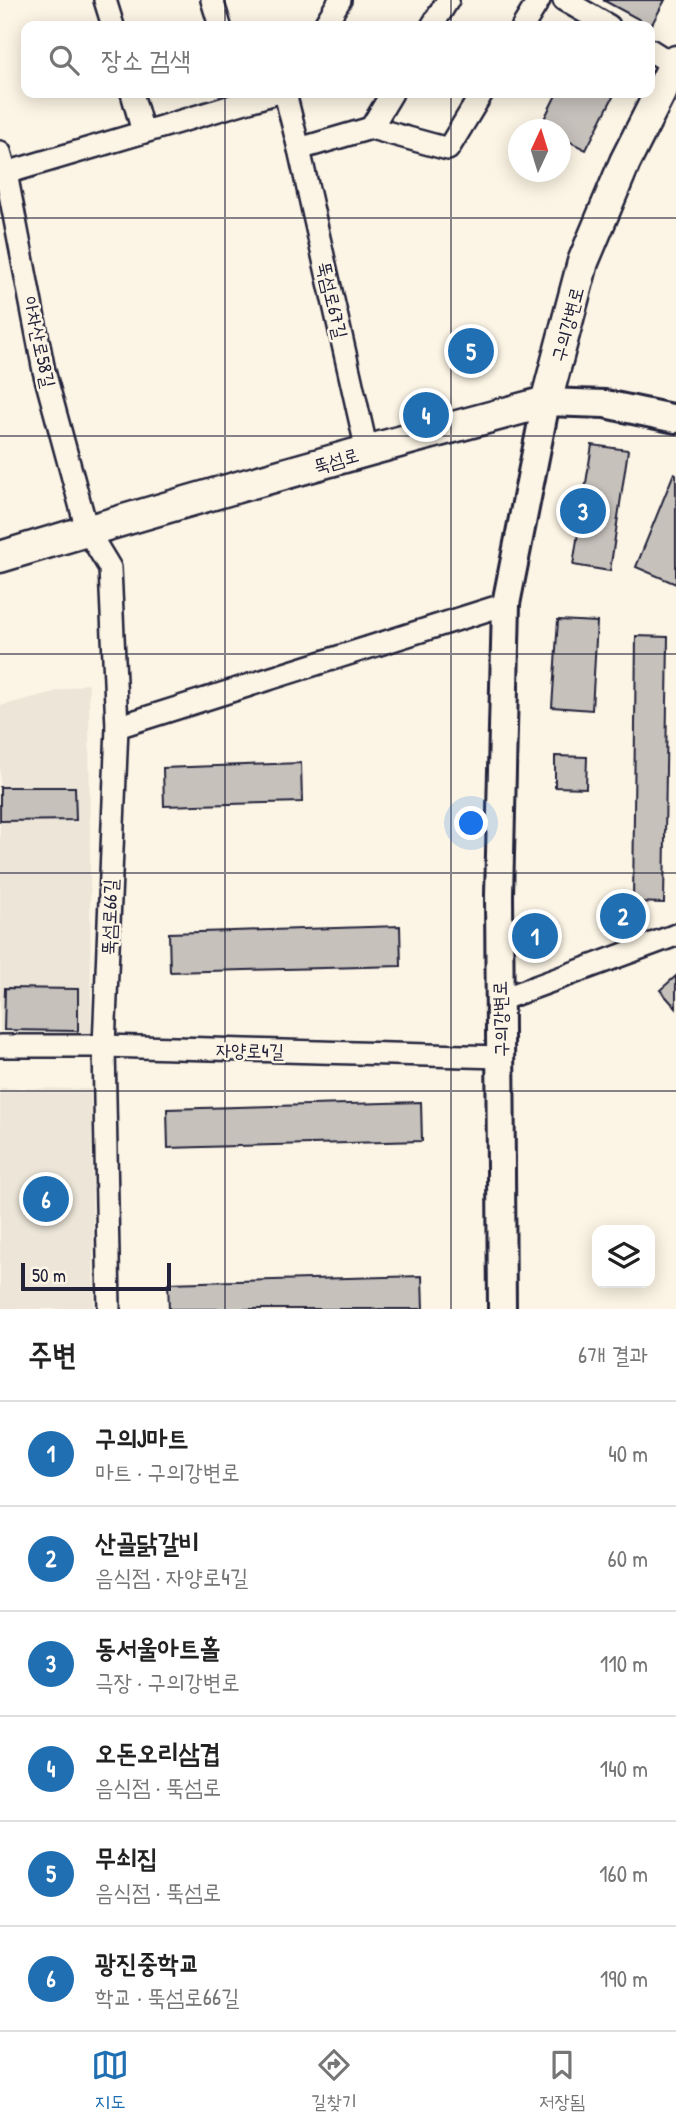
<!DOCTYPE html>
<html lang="ko">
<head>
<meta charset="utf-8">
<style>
	body { margin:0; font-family:"Patrick Hand","Poor Story",sans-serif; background:#f2f2f2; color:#222 }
	.controls { position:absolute; right:21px; bottom:21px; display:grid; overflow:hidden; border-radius:14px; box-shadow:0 4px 18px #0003 }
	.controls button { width:63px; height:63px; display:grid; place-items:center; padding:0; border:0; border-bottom:2px solid #e0e0e0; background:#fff; color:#222; font:35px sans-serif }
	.compass { position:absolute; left:508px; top:119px; width:63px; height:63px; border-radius:50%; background:#fff; box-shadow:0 4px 18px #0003; rotate:4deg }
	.scale { position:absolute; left:21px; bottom:18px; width:150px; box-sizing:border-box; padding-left:7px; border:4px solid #22223b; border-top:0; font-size:19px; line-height:24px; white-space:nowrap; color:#22223b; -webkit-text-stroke:5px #fcf5e5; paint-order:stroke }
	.you { position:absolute; left:472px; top:824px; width:24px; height:24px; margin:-18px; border:5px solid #fff; border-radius:50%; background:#1a73e8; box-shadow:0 0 0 10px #1a73e833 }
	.badge { display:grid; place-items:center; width:46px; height:46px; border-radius:50%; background:#1f6fb2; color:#fff; font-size:23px; font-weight:700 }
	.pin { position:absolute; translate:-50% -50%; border:4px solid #fff; box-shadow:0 2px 7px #0006 }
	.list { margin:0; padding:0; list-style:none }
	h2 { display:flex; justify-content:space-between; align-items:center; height:91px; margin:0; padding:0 28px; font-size:30px }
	h2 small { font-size:23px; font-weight:400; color:#767676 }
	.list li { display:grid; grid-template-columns:46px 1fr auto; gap:21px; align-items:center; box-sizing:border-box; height:105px; padding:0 28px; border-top:2px solid #e0e0e0 }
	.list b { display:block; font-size:26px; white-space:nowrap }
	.list p { margin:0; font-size:23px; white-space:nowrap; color:#767676 }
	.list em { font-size:23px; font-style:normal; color:#767676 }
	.icon { flex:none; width:38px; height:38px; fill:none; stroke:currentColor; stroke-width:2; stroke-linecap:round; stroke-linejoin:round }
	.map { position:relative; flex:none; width:676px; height:1309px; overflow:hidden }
	.search { position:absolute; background:#fff; box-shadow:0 4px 18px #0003; left:21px; right:21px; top:21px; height:77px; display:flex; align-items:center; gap:18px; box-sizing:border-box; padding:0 24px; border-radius:14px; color:#767676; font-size:26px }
	.sheet { height:721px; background:#fff }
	nav { display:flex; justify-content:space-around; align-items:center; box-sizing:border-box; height:98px; border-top:2px solid #e0e0e0; background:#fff; font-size:19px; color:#767676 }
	nav a { display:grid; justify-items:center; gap:4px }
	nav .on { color:#1f6fb2 }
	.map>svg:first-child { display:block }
	.built { fill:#ece5d8 }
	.building { fill:#c6c1bb; stroke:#22223b; stroke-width:2 }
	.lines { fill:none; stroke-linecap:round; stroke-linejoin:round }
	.minor-casing { stroke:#22223b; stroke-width:26 }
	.tertiary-casing { stroke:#22223b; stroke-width:32 }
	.secondary-casing { stroke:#22223b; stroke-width:35 }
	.minor { stroke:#fcf5e5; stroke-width:21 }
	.tertiary { stroke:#fcf5e5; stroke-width:26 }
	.secondary { stroke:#fcf5e5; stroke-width:30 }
	.grid { fill:none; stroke:#22223b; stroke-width:2; stroke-opacity:0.55 }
	.labels { text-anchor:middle; stroke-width:5; stroke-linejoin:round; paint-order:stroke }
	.street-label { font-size:19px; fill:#22223b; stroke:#fcf5e5 }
</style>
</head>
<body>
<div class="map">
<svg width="676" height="1309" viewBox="0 0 676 1309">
	<rect width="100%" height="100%" fill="#fcf5e5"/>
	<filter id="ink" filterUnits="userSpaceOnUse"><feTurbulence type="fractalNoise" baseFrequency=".0143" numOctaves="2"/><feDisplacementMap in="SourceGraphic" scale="14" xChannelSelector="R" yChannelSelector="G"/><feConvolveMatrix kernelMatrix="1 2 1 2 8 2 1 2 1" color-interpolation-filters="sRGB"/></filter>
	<g filter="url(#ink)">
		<g class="built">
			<path d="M89,683L91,1033L0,1031V706Z"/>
			<path d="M0,1088L91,1089L94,1309H0Z"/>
		</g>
		<g class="building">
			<path d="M603,0H665L651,26Z"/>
			<path d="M557,93H615L586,150L560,137V130H545L540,127Z"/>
			<path d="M592,445L628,450L610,571L573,565Z"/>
			<path d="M674,473L676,474V584L636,567Z"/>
			<path d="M558,620L597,622L592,710L552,707Z"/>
			<path d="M636,636L668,637L664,903L633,902Z"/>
			<path d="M555,756L587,757L586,788L555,787Z"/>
			<path d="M301,763L302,802L164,806L163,768Z"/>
			<path d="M0,787H75L76,820L0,821Z"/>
			<path d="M400,926L401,966L170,972L169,933Z"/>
			<path d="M676,976V1008L660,990Z"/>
			<path d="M5,988L78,989V1031L4,1030Z"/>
			<path d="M421,1102L422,1141L168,1148L167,1109Z"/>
			<path d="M422,1276L423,1309H169L168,1283Z"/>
		</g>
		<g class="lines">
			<defs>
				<g id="minor">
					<path d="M105,0L113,26"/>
					<path d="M212,0L220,26"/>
					<path d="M564,0L609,26"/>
					<path d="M324,26L340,0"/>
					<path d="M432,26L448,0"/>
					<path d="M523,26L539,0"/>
					<path d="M650,50L674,65"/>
					<path d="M132,93L143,132"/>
					<path d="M285,93L299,149L367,451"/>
					<path d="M371,128L392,93"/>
					<path d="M299,149L371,128L448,149L482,93"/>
					<path d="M0,152L6,173L44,371L87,530L110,568L117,727L104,1046L109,1309"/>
					<path d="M6,173L276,93"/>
					<path d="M117,727L506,604"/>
					<path d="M500,1000L676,935"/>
					<path d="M0,1046H104L501,1057"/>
				</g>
				<path id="tertiary" d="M502,1309L499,895L506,604L546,402L605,404L676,419"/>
				<path id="secondary" d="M0,557C181,502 363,451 546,402L583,262L625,162L676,61"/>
			</defs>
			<use href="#minor" class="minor-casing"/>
			<use href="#tertiary" class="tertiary-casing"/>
			<use href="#secondary" class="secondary-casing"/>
			<use href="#minor" class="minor"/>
			<use href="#tertiary" class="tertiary"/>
			<use href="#secondary" class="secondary"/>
		</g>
	</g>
	<path class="grid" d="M225,0V26M451,0V26M225,93V1309M451,93V1309M0,218H676M0,436H676M0,654H676M0,873H676M0,1091H676"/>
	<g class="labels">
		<g class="street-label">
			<text transform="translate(333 300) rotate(77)" y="7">뚝섬로67길</text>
			<text transform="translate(567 324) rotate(-75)" y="7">구의강변로</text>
			<text transform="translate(40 342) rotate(78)" y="7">아차산로58길</text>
			<text transform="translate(336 460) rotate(-16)" y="7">뚝섬로</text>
			<text transform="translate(109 917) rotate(-88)" y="7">뚝섬로66길</text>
			<text transform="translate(500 1019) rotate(-91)" y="7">구의강변로</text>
			<text transform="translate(250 1050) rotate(1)" y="7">자양로4길</text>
		</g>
	</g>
</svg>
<div class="controls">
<button><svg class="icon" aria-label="layers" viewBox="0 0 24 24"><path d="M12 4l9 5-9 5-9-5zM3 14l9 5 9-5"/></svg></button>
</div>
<svg class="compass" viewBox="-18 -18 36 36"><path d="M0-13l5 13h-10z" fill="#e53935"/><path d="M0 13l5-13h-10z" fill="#767676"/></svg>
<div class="scale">50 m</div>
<div class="you"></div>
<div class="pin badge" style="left:535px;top:936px">1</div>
<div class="pin badge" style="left:623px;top:916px">2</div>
<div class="pin badge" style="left:583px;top:511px">3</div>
<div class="pin badge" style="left:426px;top:415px">4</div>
<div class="pin badge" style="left:471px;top:351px">5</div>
<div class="pin badge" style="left:46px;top:1199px">6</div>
<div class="search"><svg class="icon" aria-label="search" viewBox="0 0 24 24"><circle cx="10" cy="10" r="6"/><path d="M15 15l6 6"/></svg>장소 검색</div>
</div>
<section class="sheet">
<h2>주변<small>6개 결과</small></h2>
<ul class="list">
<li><span class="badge">1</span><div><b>구의J마트</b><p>마트 · 구의강변로</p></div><em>40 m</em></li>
<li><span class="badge">2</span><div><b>산골닭갈비</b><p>음식점 · 자양로4길</p></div><em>60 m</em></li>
<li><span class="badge">3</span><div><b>동서울아트홀</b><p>극장 · 구의강변로</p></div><em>110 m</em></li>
<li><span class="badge">4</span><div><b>오돈오리삼겹</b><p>음식점 · 뚝섬로</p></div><em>140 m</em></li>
<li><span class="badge">5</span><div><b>무쇠집</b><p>음식점 · 뚝섬로</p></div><em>160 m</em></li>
<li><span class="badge">6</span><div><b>광진중학교</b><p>학교 · 뚝섬로66길</p></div><em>190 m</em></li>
</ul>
</section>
<nav>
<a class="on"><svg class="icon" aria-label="map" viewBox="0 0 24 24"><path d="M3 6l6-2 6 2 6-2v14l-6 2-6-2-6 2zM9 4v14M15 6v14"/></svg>지도</a>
<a><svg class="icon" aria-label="directions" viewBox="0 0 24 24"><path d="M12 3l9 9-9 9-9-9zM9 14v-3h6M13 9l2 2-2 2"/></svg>길찾기</a>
<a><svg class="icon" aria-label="saved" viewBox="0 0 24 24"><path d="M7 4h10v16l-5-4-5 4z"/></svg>저장됨</a>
</nav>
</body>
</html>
